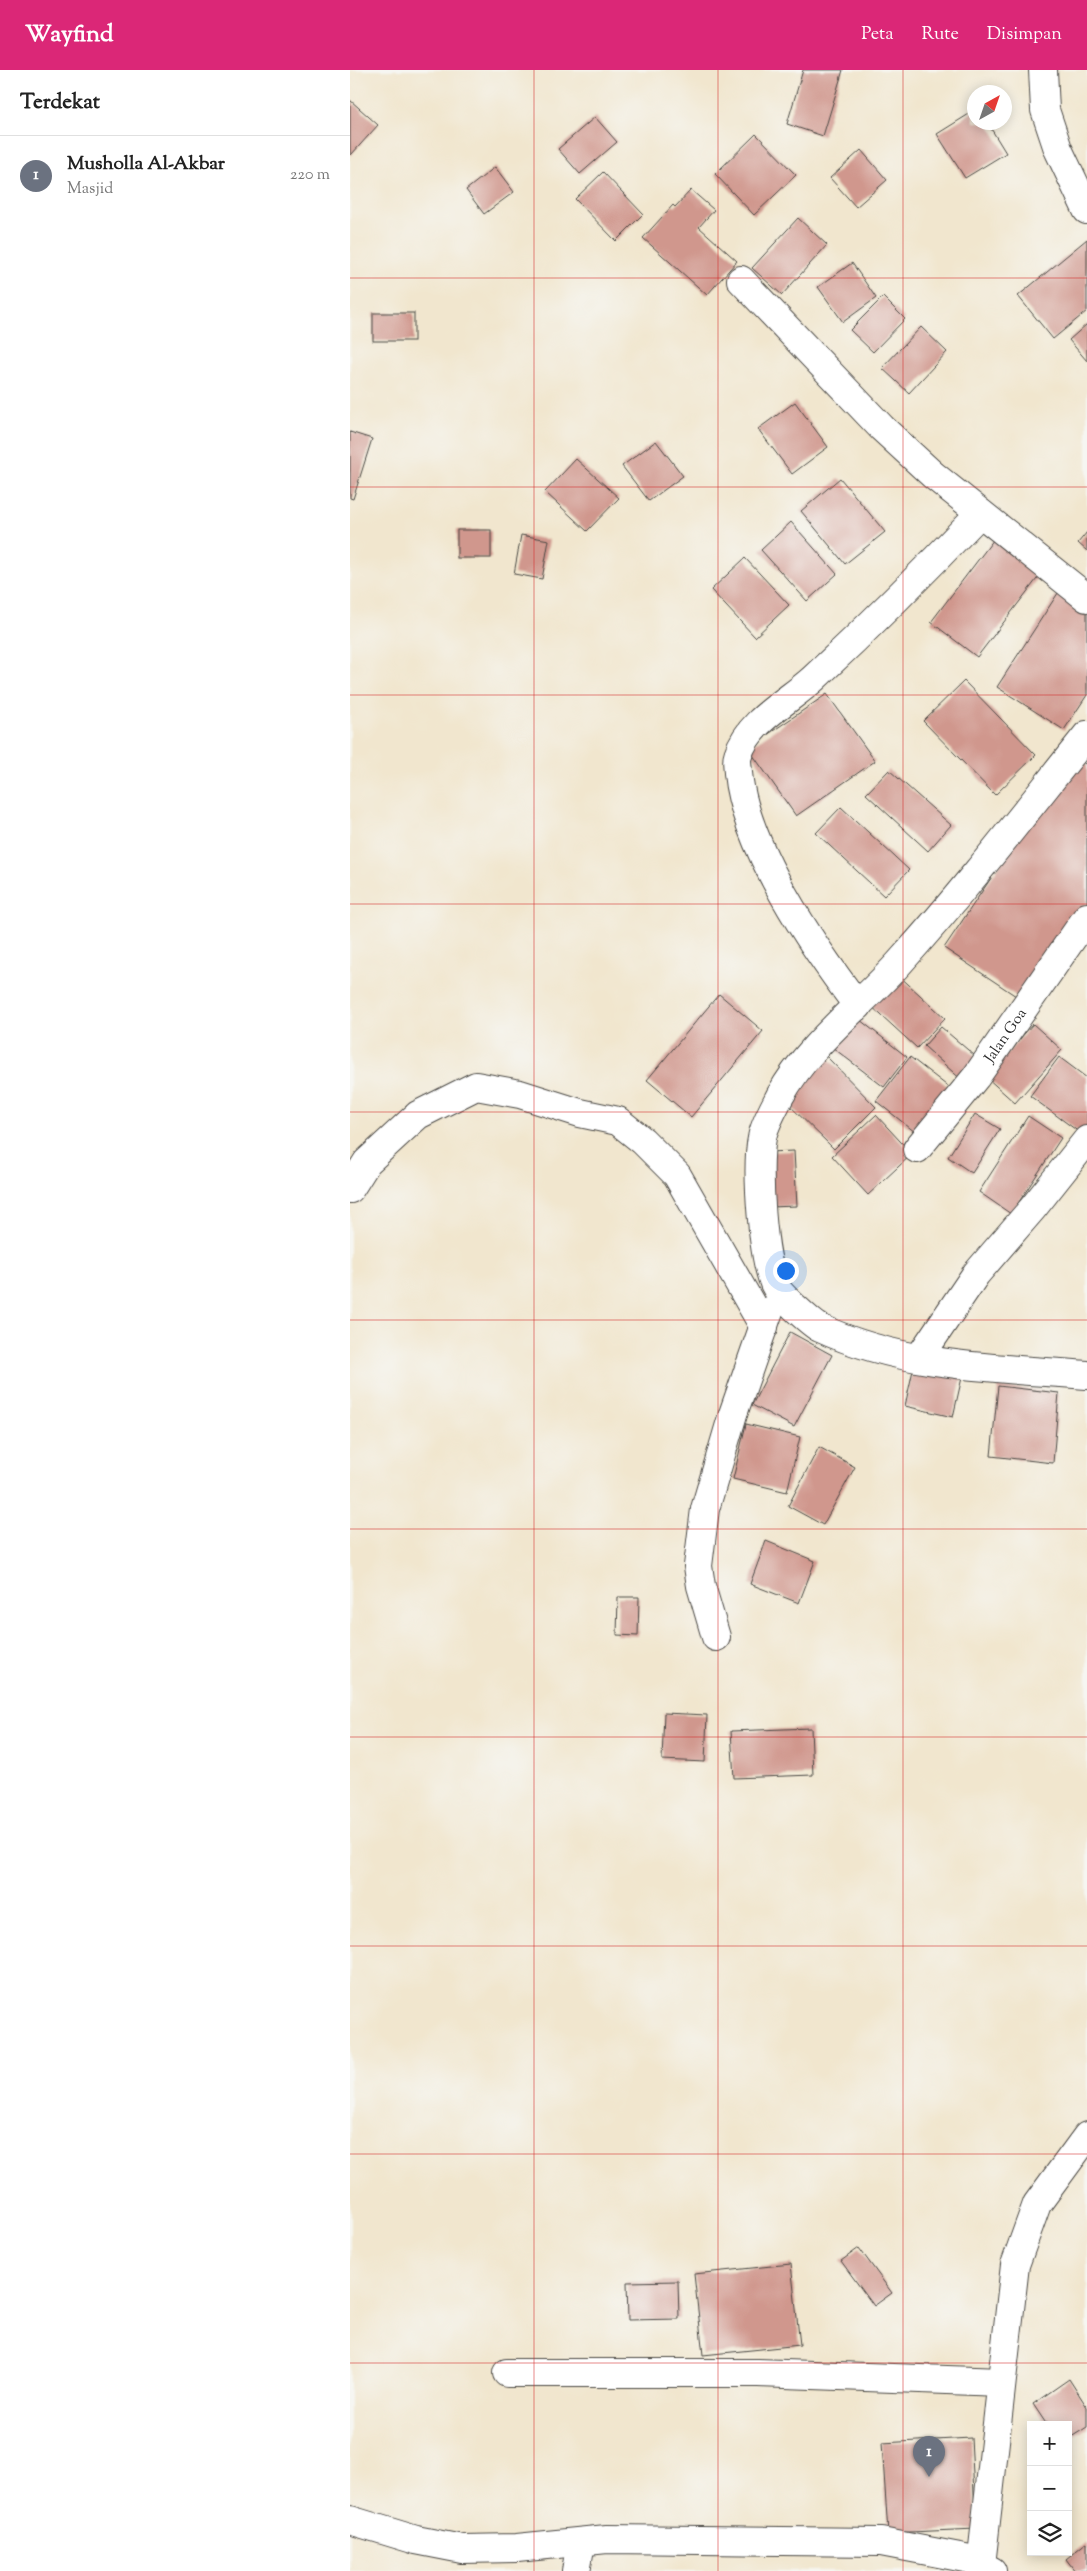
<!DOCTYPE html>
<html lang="id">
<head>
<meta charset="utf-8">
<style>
	body { margin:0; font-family:"Sorts Mill Goudy",serif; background:#f2f2f2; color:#222 }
	.controls { position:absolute; right:15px; bottom:15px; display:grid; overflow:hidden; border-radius:0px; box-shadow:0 2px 12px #0003 }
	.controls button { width:45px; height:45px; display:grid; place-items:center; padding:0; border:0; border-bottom:1px solid #e0e0e0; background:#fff; color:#222; font:25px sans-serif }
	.compass { position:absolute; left:617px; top:15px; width:45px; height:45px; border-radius:50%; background:#fff; box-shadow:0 2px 12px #0003; rotate:40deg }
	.you { position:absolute; left:435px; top:1200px; width:18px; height:18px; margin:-12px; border:4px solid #fff; border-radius:50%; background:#1a73e8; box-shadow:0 0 0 8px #1a73e833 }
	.badge { display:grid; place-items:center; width:32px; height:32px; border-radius:50%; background:#db2777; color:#fff; font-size:16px; font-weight:700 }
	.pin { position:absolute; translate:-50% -41px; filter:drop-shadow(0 1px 2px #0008) }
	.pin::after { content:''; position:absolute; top:26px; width:18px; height:15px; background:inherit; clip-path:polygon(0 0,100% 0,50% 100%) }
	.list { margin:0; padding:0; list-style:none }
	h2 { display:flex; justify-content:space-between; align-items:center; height:65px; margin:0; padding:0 20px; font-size:21px }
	h2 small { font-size:16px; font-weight:400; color:#767676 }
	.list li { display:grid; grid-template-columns:32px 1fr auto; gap:15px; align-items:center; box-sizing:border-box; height:80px; padding:0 20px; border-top:1px solid #e0e0e0 }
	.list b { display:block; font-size:19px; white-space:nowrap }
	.list p { margin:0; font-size:16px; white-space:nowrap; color:#767676 }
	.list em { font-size:16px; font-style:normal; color:#767676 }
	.icon { flex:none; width:28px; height:28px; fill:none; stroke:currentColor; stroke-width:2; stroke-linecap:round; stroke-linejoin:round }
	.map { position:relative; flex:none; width:737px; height:2501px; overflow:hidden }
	header { display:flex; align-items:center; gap:30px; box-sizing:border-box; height:70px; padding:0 25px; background:#db2777; color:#fff }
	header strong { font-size:24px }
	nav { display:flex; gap:28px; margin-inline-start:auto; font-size:18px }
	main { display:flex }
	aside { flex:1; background:#fff }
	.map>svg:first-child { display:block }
	.building { fill:#d0978d }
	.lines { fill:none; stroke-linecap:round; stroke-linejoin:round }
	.street-casing { stroke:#494743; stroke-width:30 }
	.street { stroke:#fff; stroke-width:28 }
	.grid { fill:none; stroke:#d62828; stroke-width:1; stroke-opacity:0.55 }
	.labels { text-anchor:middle; stroke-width:5; stroke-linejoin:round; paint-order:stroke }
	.street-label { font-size:15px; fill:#2b2b2b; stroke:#f6f6f2 }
</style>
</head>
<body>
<header>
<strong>Wayfind</strong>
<nav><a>Peta</a><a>Rute</a><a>Disimpan</a></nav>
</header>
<main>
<aside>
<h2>Terdekat<small></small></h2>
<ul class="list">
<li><span class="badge" style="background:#6b7280">1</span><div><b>Musholla Al-Akbar</b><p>Masjid</p></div><em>220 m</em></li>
</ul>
</aside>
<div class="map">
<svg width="737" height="2501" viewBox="0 0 737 2501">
	<rect width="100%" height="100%" fill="#f6f6f2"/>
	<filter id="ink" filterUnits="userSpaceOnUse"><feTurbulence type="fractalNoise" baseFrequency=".02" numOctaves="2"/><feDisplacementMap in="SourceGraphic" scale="10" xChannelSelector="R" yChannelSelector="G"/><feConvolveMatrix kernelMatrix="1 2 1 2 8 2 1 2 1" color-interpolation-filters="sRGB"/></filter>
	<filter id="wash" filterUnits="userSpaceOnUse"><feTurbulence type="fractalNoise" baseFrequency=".0096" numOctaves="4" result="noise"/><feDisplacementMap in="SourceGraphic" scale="20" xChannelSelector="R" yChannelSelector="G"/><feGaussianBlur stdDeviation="1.12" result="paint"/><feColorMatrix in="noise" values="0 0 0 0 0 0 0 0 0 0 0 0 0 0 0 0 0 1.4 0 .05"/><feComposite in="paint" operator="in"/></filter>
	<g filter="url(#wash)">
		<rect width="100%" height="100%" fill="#f1e6ce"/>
		<g id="blocks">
			<g class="building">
				<path d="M453,0H493L473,66L437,54Z"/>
				<path d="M0,30L28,55L1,85L0,84Z"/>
				<path d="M624,41V52H637L656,83L615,108L587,64Z"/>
				<path d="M245,47L267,72L230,104L208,79Z"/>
				<path d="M406,64L446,105L404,145L365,104Z"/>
				<path d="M511,80L537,110L506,137L480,108Z"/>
				<path d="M145,97L164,122L134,144L116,120Z"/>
				<path d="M253,102L293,144L266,171L225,129Z"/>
				<path d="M341,120L364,140L349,157L387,191L357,225L293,168L323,135L325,137Z"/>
				<path d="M448,148L477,175L432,225L402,198Z"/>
				<path d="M737,169V241L703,269L668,226Z"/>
				<path d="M502,193L526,228L493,252L468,217Z"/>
				<path d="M533,227L555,249L523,282L500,260Z"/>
				<rect x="23" y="243" width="41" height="28"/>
				<path d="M737,254V291L719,270Z"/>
				<path d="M571,257L597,282L559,323L532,298Z"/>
				<path d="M445,332L478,377L442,404L408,359Z"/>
				<path d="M0,362L22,369L3,429L0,428Z"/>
				<path d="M306,371L333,406L299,431L272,396Z"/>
				<path d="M226,389L269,428L237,461L195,422Z"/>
				<path d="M490,408L535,462L495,494L451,441Z"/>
				<path d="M441,452L487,504L457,531L411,480Z"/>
				<rect x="107" y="460" width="34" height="28"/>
				<path d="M737,462V481L728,473Z"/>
				<path d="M171,465L199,470L192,509L164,504Z"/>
				<path d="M644,469L690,505L627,587L581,552Z"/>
				<path d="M395,488L439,535L405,567L361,520Z"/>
				<path d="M710,520L737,538V625L714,660L647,617Z"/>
				<path d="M614,611L686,685L645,725L573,651Z"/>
				<path d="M477,624L525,691L446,746L398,678Z"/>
				<path d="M723,686L737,695V833L672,930L594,878Z"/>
				<path d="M539,700L601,755L578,781L516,724Z"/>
				<path d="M491,737L559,800L534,826L466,763Z"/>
				<path d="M546,903L595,948L567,978L519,934Z"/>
				<path d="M369,924L413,961L341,1047L297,1010Z"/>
				<path d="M505,946L557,987L534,1017L482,977Z"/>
				<path d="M683,954L712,980L665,1033L636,1007Z"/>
				<path d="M591,957L631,991L614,1012L574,976Z"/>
				<path d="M475,985L526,1037L484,1079L432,1028Z"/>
				<path d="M560,987L605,1022L570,1066L526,1031Z"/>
				<path d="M709,987L737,1008V1059L733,1065L680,1026Z"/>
				<path d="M625,1044L650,1059L622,1103L598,1087Z"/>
				<path d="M526,1045L562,1084L518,1125L482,1086Z"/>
				<path d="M678,1046L711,1068L661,1144L629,1122Z"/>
				<path d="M444,1081L447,1136L419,1137L416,1082Z"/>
				<path d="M440,1262L482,1285L444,1357L402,1335Z"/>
				<path d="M565,1291L613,1303L603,1347L555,1336Z"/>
				<path d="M648,1316L709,1323L703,1393L641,1386Z"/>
				<path d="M396,1354L450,1367L437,1422L383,1409Z"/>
				<path d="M469,1377L505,1397L473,1455L438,1436Z"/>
				<path d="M416,1471L465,1491L449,1533L400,1514Z"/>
				<path d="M268,1527H289L288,1566L267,1565Z"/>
				<path d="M314,1643L357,1645L355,1692L312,1690Z"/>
				<path d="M461,1658L463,1705L384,1708L381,1661Z"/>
				<path d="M509,2178L542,2223L524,2236L491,2191Z"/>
				<path d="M441,2194L450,2275L353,2285L344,2204Z"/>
				<path d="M328,2211L329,2249L278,2250L277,2212Z"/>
				<path d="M719,2309L737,2337V2357L718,2369V2355H697L683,2334Z"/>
				<path d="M621,2368L626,2459L538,2463L532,2373Z"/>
				<path d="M737,2472V2501H725L716,2489Z"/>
			</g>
		</g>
	</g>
	<g filter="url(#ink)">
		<use href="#blocks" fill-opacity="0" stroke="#494743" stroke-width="1"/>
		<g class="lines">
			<defs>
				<g id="street">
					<path d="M693,0L695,40L708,79L737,140"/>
					<path d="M391,210L532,358L583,405L737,528"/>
					<path d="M737,665C676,741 616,819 551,891C511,936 459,973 430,1026C424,1038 414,1055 412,1068C406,1097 412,1192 426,1217C431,1226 462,1254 470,1258C554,1297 647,1298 737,1305"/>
					<path d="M508,936C463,877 395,777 388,703C388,698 386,690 388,685C399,650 438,632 464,608C521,555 576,500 630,443"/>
					<path id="s1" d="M567,1079L626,1007L737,847"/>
					<path d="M0,1119L17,1092L68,1045L126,1016L170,1024L230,1043L268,1051L293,1071L327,1105L414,1257"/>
					<path d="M569,1288L626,1204L683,1138L737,1070"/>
					<path d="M366,1567L351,1516L348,1496L355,1439L383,1344L419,1241"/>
					<path d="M157,2303H408L651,2312"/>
					<path d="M0,2450L66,2470L112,2479L167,2478L257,2469L531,2472L620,2489L642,2501"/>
					<path d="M631,2495L665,2195L687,2134L737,2066"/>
					<path d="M226,2501L231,2472"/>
				</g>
			</defs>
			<use href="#street" class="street-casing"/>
			<use href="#street" class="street"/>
		</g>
	</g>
	<path class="grid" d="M184,0V2501M368,0V2501M553,0V2501M0,208H737M0,417H737M0,625H737M0,834H737M0,1042H737M0,1250H737M0,1459H737M0,1667H737M0,1876H737M0,2084H737M0,2293H737"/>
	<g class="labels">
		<g class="street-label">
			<text dy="5" stroke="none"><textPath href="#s1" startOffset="144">Jalan Goa</textPath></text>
		</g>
	</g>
</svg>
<div class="controls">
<button>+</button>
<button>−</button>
<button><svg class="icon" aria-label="layers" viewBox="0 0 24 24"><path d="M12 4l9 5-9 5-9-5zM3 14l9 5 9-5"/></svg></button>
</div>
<svg class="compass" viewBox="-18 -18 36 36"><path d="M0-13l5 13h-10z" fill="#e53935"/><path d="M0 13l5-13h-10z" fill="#767676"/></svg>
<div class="you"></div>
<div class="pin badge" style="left:579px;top:2407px;background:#6b7280">1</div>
</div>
</main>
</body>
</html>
